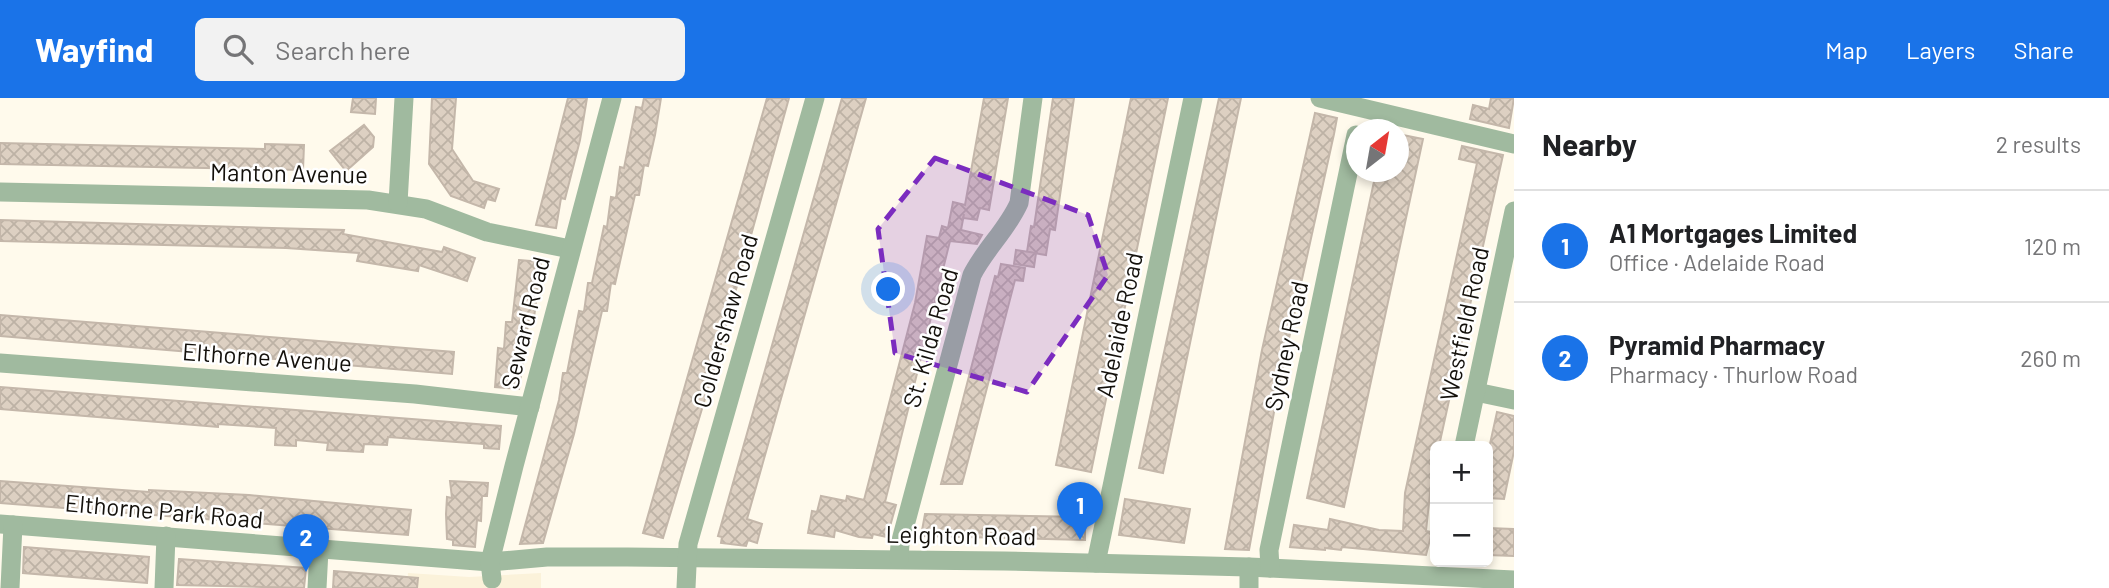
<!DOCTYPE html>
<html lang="en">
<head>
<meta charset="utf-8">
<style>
	body { margin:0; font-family:Barlow,sans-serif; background:#f2f2f2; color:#202124 }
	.controls { position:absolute; right:21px; bottom:21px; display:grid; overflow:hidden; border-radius:10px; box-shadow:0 4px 10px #0003 }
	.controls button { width:63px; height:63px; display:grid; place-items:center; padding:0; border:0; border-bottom:2px solid #e0e0e0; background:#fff; color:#202124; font:35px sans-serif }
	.compass { position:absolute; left:1346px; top:21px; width:63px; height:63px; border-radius:50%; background:#fff; box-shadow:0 4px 10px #0003; rotate:31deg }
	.you { position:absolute; left:889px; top:192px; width:24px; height:24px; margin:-18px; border:5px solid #fff; border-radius:50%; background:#1a73e8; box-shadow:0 0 0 10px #1a73e833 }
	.badge { display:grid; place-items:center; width:46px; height:46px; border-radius:50%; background:#1a73e8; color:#fff; font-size:23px; font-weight:700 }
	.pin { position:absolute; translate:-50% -58px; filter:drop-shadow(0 2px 4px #0008) }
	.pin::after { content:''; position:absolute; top:37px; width:24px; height:21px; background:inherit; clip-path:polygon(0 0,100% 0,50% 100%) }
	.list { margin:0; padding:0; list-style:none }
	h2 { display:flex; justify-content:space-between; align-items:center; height:91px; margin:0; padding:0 28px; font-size:30px }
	h2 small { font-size:23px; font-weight:400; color:#757577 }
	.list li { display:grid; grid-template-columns:46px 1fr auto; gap:21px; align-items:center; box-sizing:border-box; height:112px; padding:0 28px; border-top:2px solid #e0e0e0 }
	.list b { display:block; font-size:26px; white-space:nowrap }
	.list p { margin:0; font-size:23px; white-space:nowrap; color:#757577 }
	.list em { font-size:23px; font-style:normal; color:#757577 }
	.icon { flex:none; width:38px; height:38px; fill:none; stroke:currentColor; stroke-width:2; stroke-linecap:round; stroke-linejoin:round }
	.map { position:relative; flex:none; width:1514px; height:490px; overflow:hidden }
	header { display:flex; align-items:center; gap:42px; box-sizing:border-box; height:98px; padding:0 35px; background:#1a73e8; color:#fff }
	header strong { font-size:33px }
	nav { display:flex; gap:38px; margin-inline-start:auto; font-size:24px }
	.search { width:490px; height:63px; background:#f2f2f2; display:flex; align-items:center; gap:18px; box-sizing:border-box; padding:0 24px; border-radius:10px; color:#757577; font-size:26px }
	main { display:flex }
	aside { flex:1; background:#fff }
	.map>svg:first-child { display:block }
	.built { fill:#fbf2da }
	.building { fill:url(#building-cross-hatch); stroke:#c4b7aa; stroke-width:2 }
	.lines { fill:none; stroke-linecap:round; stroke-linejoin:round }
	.minor { stroke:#a0ba9f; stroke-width:19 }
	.marked { fill:#7b2cbf; fill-opacity:0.2; stroke:#7b2cbf; stroke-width:5; stroke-dasharray:14 9; stroke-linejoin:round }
	.labels { text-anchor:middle; stroke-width:5; stroke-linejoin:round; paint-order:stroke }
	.street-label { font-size:24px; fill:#13100b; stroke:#fff }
</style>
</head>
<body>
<header>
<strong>Wayfind</strong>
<div class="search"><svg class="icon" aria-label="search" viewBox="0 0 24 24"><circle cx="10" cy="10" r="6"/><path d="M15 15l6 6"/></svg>Search here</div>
<nav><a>Map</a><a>Layers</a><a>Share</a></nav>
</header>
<main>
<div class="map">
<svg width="1514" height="490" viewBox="0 0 1514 490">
	<defs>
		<pattern id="building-cross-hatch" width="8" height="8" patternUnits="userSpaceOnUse" patternTransform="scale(1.75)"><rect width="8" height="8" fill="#ddd0c2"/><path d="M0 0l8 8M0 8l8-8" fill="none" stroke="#bdb2a5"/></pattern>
	</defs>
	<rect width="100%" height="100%" fill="#fffaec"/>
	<path class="built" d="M408,475L469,479L541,475V490H407Z"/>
	<g class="building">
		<path d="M353,0H376L375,16L351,14Z"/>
		<path d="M432,0H456L452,51L473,83L499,91L495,103L487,101L484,110L451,98L429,66Z"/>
		<path d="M568,0H587L580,42L565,101L561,100L556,130L536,127Z"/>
		<path d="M644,0H661L655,37L648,68L644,67L639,97H635L615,186L611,185L607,213H602L574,336L543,445L520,446L559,302L563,275H567L579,213L584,214L588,185H592L604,128L607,129L611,99L616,100L620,69L624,70L636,9L642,10Z"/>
		<path d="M767,0H789L714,271L663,440L643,435Z"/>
		<path d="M842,0H866L747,421L762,426L757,445L748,442L746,448L721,445L722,439L718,438Z"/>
		<path d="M984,0H1008L989,112L980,110L977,122L963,120L964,116L961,132L982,137L977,146L950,143L885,404L896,407L887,439L873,436L872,440L859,439L835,432L834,439L808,435L812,413L817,414L821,398L846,403L847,398L864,402L915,205L927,138L939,140L942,128L948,130L953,104L965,107Z"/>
		<path d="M1053,0H1074L1055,132L1050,131L1046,157L1027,154L1031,128L1034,129Z"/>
		<path d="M1131,0H1168L1091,374L1056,367Z"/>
		<path d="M1219,0H1241L1163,375L1139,370Z"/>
		<path d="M1491,0H1514L1509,30L1470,21L1473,7L1489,11Z"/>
		<path d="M1315,15L1337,20L1334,36L1280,281L1249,452L1225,451L1262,252Z"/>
		<path d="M364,27L374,39L373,49L346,73L330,53Z"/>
		<path d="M1398,36L1423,41L1344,409L1307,400L1376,74H1398Z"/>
		<path d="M0,45L265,51V46L304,47L303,72L0,66Z"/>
		<path d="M1462,48L1503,57L1439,348H1435L1426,433L1432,434L1426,457L1342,449L1341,452L1325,450V452L1290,449L1294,427L1328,432L1330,421L1379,432L1403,433L1405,395L1477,65L1459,61Z"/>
		<path d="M0,122L344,132L343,136L442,154L444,149L475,160L467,183L419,167L418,173L357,163L359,155L286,150L0,143Z"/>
		<path d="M1016,152L1036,155L1034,169L1014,166Z"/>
		<path d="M519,162L541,164L534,220L529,219L519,291L495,289L498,250L504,251L506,224H512Z"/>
		<path d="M1001,166L1025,170L1023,183L1015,182L962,386H941L995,178L998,179Z"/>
		<path d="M0,217L454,254L452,276L0,238Z"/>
		<path d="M0,289L501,328L499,351L484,350V346L388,339L387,347L364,346L363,354L327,352L328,345L296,342V348L275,347L276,330L218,326V329L0,311Z"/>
		<path d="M1497,314L1514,318V353L1504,401L1488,400V355Z"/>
		<path d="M0,383L149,394V392L249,397L411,412L408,437L0,405Z"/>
		<path d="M450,383L488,385L487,398H482L481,423L477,422L475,449L453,447V442L447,441L446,416L447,399L452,400Z"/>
		<path d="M1125,401L1190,411L1184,445L1119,437Z"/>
		<path d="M925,416L1085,419V442L921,438Z"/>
		<path d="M1488,430L1514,431V458L1488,457Z"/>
		<path d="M24,449L149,459L147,485L23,475Z"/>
		<path d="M179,461L306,470L304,490L177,487Z"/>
		<path d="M334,473L418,480L417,490H333Z"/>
	</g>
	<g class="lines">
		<g class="minor">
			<path d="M1320,0L1514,46"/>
			<path d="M0,94L368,102L426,111L487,134L570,151"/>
			<path d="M398,105L404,0"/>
			<path d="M0,265L415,296L530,309"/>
			<path d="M1476,294L1514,302"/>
			<path d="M1464,348L1514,113"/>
			<path d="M0,426L490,464L547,459H627L1004,463L1249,469L1514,482"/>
			<path d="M899,461L900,446L972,177C985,151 1007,132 1019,105L1033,0"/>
			<path d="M1096,465L1193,0"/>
			<path d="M1270,470L1269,452L1356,37"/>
			<path d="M492,481L490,464L514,368L612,0"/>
			<path d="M10,490L13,427"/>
			<path d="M164,490L166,438"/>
			<path d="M317,490L319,452"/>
			<path d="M686,490L688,446L815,0"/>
			<path d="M1249,490V469"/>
		</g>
	</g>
	<path class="marked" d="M935,60L1088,117L1108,177L1027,294L895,255L878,131Z"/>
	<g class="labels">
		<g class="street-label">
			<text transform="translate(289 76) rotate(1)" y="8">Manton Avenue</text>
			<text transform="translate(726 223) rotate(-74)" y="8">Coldershaw Road</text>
			<text transform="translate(526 225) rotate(-76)" y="8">Seward Road</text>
			<text transform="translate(1465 226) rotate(-78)" y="8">Westfield Road</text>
			<text transform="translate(1120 227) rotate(-78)" y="8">Adelaide Road</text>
			<text transform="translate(931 240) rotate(-74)" y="8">St. Kilda Road</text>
			<text transform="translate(1287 248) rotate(-78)" y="8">Sydney Road</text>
			<text transform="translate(267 260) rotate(4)" y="8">Elthorne Avenue</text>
			<text transform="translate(164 414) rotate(5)" y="8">Elthorne Park Road</text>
			<text transform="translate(961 438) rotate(1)" y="8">Leighton Road</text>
		</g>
	</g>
</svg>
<div class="controls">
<button>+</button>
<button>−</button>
</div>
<svg class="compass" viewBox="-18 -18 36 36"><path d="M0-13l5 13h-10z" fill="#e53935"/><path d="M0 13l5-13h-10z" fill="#757577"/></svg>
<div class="you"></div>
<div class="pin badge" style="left:1080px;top:442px">1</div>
<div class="pin badge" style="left:306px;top:474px">2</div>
</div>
<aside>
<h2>Nearby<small>2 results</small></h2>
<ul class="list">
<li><span class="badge">1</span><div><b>A1 Mortgages Limited</b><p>Office · Adelaide Road</p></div><em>120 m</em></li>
<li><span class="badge">2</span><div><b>Pyramid Pharmacy</b><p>Pharmacy · Thurlow Road</p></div><em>260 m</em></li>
</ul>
</aside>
</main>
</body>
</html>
